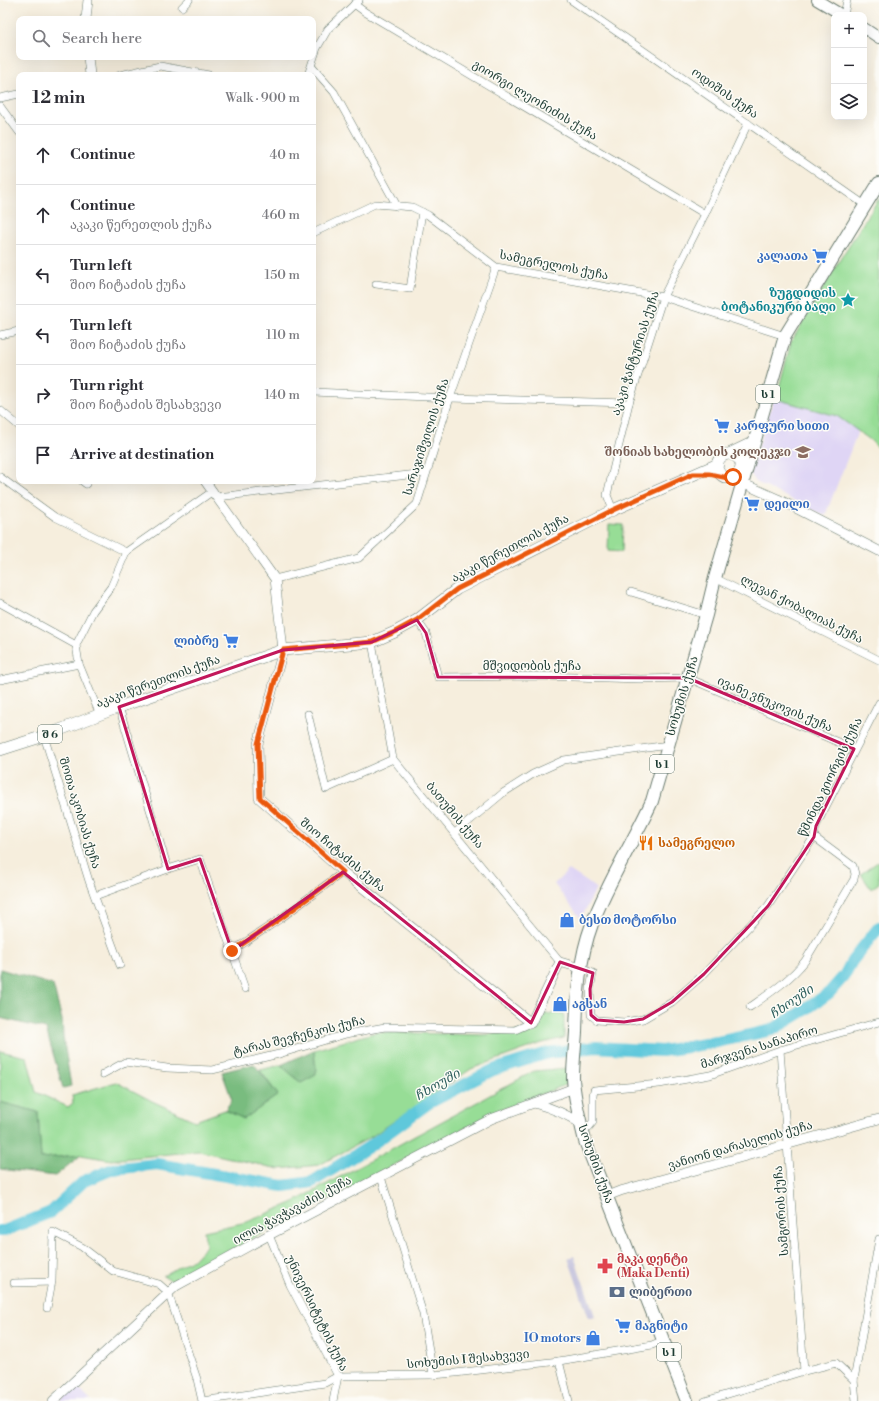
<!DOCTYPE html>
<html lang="en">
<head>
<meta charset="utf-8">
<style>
	body { margin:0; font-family:"Libre Bodoni","Noto Serif Georgian",serif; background:#f2f2f3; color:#2b2b33 }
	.controls { position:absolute; right:12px; top:12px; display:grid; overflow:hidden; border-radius:8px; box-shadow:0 4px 16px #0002 }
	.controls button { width:36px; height:36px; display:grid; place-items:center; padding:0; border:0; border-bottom:1px solid #e1e1e2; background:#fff; color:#2b2b33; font:20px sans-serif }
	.stop { position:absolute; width:12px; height:12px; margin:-9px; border:3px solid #ea580c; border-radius:50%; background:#fff }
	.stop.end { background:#ea580c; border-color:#fff; box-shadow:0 1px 4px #0008 }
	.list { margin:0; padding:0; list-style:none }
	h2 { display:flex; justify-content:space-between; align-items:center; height:52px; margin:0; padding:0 16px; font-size:17px }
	h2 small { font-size:13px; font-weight:400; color:#7c7c81 }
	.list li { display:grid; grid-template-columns:26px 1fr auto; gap:12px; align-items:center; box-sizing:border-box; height:60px; padding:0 16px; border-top:1px solid #e1e1e2 }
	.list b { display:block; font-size:15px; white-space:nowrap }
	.list p { margin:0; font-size:13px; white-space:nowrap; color:#7c7c81 }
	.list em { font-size:13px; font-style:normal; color:#7c7c81 }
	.icon { flex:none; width:22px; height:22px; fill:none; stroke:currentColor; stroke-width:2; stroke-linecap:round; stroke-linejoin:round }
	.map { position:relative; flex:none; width:879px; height:1401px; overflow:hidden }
	.search { position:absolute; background:#fff; box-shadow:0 4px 16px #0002; left:16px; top:16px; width:300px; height:44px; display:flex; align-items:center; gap:10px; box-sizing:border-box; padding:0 14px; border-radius:8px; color:#7c7c81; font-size:15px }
	.panel { position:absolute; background:#fff; box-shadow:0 4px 16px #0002; left:16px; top:72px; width:300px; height:412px; border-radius:8px }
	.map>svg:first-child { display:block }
	.built { fill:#dfd5f5 }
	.industrial { fill:#c3c1db }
	.green { fill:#97dd96; stroke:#5b8d65 }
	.forest { fill:#79bc7f; stroke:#4c7c5a }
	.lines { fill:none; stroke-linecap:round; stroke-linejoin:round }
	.river { stroke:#5fc8db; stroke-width:12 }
	.minor-casing { stroke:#6a7b6f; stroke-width:8 }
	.tertiary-casing { stroke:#6a7b6f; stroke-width:10 }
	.secondary-casing { stroke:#6a7b6f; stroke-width:12 }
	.primary-casing { stroke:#6a7b6f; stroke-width:12 }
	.trunk-casing { stroke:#6a7b6f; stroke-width:14 }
	.minor { stroke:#fff; stroke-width:7 }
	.tertiary { stroke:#fff; stroke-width:9 }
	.secondary { stroke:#fff; stroke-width:10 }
	.primary { stroke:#fff; stroke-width:11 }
	.trunk { stroke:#fff; stroke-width:12 }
	.route { stroke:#ea580c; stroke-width:5 }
	.marked { fill:none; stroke:#c2185b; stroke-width:3; stroke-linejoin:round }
	.labels { text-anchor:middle; stroke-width:3; stroke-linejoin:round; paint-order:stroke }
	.shield { fill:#fdfcf7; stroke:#62766e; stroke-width:1 }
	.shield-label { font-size:11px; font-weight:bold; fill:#1f3d34 }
	.street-label { font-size:12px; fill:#1f3d34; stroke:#fdfcf7 }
	.shop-label { font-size:12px; font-weight:bold; fill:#366cbe; stroke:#fdfcf7; text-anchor:start }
	.culture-label { font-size:12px; font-weight:bold; fill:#0d838f; stroke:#fdfcf7; text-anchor:end }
	.education-label { font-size:12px; font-weight:bold; fill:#785e54; stroke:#fdfcf7; text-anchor:end }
	.food-label { font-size:12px; font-weight:bold; fill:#c56008; stroke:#fdfcf7; text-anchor:start }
	.health-label { font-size:12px; font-weight:bold; fill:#be3a42; stroke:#fdfcf7; text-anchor:start }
	.service-label { font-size:12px; font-weight:bold; fill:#4e5e75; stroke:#fdfcf7; text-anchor:start }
	.water-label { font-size:13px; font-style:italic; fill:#2f605e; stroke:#fdfcf7 }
</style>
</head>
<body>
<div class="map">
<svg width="879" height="1401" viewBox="0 0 879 1401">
	<rect width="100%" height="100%" fill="#fdfcf7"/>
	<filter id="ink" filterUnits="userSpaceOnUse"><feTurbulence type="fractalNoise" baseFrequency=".025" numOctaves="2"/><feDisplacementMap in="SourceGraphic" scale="8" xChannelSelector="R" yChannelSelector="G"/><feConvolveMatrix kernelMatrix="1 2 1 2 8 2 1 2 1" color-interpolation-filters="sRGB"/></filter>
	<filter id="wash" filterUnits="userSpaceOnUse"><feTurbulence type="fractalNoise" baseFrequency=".012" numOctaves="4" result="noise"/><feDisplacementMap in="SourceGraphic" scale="16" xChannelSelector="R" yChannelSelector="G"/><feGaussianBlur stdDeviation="0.9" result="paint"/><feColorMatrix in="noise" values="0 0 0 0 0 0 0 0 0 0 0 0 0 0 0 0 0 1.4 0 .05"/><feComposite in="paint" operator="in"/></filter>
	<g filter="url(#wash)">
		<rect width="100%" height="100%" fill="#f6eedd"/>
		<g class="built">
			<path d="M774,398L837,416L858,431L825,516L756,482L750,473Z"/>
			<path d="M569,870L596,888L581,919L554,884Z"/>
			<path d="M76,1386L91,1401H60Z"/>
		</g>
		<path class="industrial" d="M574,1256L595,1316L589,1318L568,1258Z"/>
		<g class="green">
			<path d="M879,198V449L869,439L837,416L776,399L791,342L841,258Z"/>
			<path d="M609,524L623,525L622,552L608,551Z"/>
			<path d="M879,861V883L871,889L861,874Z"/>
			<path d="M564,1013V1038L542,1043L471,1069L371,1137L319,1165L279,1169L199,1151L111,1160L81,1155L41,1158L38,1112L0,1102V1051L27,1057L36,1092L68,1107L73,1103L72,1095L116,1082L152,1101L195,1121L225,1110L244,1119L278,1095L260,1070L281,1065L301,1083L316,1074L314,1050L377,1032L483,1035L532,1030L545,1014Z"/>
			<path d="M567,1068L568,1084L500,1110L171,1281L163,1276L185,1263L193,1260L206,1246L204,1231L247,1222L294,1202L534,1071Z"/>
		</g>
		<g class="forest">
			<path d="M0,969L53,985L62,1020L63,1036L71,1086L63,1088L46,1029L0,1018Z"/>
			<path d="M314,1050L316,1075L301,1083L281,1065Z"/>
			<path d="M254,1064L278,1095L244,1119L225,1110L232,1100L222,1072Z"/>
			<path d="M0,1102L38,1112L41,1158L81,1155L55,1176L0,1169Z"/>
		</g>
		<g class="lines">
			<path class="river" d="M0,1231H4L51,1212L84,1181L113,1169L157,1164L283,1186L312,1182L370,1146L429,1103L493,1070L548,1053L596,1047L662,1051L717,1042L772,1030L805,1010L829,993L844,976L852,961L879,927"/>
		</g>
	</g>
	<g filter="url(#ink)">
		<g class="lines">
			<defs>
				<g id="minor">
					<path d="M571,0L865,205"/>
					<path d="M354,4L365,12L705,214"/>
					<path d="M182,7L189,0"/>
					<path d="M844,15L847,0"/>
					<path d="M312,67L334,92L397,206"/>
					<path d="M120,75L160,66L209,75"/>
					<path d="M308,75L317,48L328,29L359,0"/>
					<path d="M0,98L19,94"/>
					<path d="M0,106L19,132"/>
					<path d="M313,233L375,204L412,207L428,215L496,267L663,297L785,336"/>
					<path d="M376,284L410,289L422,212"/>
					<path d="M0,335L19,331"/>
					<path d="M313,392L450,398L629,403"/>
					<path d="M0,410L19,426"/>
					<path d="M0,477L55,517L126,552"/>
					<path d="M82,481L86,484"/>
					<path d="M217,497L426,473"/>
					<path d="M613,510L607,495L629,403L663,297L705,214L748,123"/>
					<path d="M715,578L879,660"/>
					<path d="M275,579L359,558L417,504L450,398L496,267"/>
					<path d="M631,592L706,615"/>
					<path d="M0,603L76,645"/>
					<path d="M417,620L426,633L438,677L541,676L640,679L688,678L854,749"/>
					<path d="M372,642L393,759L560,962"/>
					<path d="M0,680L79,664"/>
					<path d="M119,707L168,869"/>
					<path d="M308,714L326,789L393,759"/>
					<path d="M100,715L79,664L76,645L93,611L111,587L126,552L213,491"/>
					<path d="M44,736L89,881L120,965"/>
					<path d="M455,833L503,793L533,774L564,760L668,745"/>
					<path d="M95,896L168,869L200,859L245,989"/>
					<path d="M232,951L280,919L343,872"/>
					<path d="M580,968L593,973L590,989L591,1015L597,1020L624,1022L643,1019L672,1002L704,974L768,906L814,837L816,826L879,703"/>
					<path d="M750,1007C770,993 790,980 805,961L854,879L855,874L853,866L814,837"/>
					<path d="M780,1050L804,1371"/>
					<path d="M103,1074L125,1062L167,1068L212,1070L279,1054L346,1034L385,1027L515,1030L531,1023"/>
					<path d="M582,1129L589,1127L593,1122V1096L594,1090L659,1084L710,1075L780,1050L879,1022"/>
					<path d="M381,1177L423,1314L433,1375"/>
					<path d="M269,1235L290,1285L338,1376L333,1401"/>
					<path d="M14,1283L51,1282"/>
					<path d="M47,1308L52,1281L53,1232L82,1247L113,1271L159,1284L168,1292L197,1379L202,1401L325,1383L338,1376L433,1375L455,1373L559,1361L652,1345L664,1340"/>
					<path d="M559,1361L569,1401"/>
					<path d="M705,1401L804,1371L836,1363L854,1380"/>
					<path d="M856,1401L854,1380L879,1239"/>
				</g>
				<g id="tertiary">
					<path d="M86,19L88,0"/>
					<path d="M88,57L90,75"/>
					<path d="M205,481L275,579L283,650L258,744L259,798L343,872L531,1023L560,962L580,968"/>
					<path d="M742,483L778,499L879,551"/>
					<path d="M534,1103C552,1108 567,1114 581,1124"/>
					<path d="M607,1196L620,1191L879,1119"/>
					<path d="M53,1401L176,1286L269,1235L491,1119L574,1088"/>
				</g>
				<g id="secondary">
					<path d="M817,0L842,15"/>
					<path d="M864,28L879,38"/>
				</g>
				<g id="primary">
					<path d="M729,454L754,442"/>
					<circle cx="729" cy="466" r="12"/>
					<path d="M0,750L44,736L119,707L283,650L372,642L395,632L417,620L457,589L613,510L718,464"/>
				</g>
				<path id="trunk" d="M687,1401L585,1141C580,1120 574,1099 573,1078C573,1063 575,1047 576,1032C577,995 579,959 592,924C608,881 633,843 652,801L706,615L715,578L785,336L879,183"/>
			</defs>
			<use href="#minor" class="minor-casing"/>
			<use href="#tertiary" class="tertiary-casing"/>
			<use href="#secondary" class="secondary-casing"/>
			<use href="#primary" class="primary-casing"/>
			<use href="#trunk" class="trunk-casing"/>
			<use href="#minor" class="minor"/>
			<use href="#tertiary" class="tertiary"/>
			<use href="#secondary" class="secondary"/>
			<use href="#primary" class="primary"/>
			<use href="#trunk" class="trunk"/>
		</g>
	</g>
	<g class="lines" filter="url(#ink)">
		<path class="route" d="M232,951L280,919L343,872L260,798L258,744L283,650L372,642L395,632L417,620L457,589L613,510L693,474H709L728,478L733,477"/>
	</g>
	<path class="marked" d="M417,620L426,633L438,677L688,678L854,749L816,826L814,837L768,906L704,974L672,1002L643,1019L624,1022L597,1020L591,1015L590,989L593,973L560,962L531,1023L343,872L232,951L200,859L168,869L119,707L283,650L372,642Z"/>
	<defs>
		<symbol id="supermarket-bare" viewBox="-9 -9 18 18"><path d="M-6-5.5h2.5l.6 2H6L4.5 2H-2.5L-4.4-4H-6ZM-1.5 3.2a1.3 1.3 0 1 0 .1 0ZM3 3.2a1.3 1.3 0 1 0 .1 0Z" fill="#3f7fe0" stroke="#fdfcf7" stroke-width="2.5" paint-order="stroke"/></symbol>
		<symbol id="sight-bare" viewBox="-9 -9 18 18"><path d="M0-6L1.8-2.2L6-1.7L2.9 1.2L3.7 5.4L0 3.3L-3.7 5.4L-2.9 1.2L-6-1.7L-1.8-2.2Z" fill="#0f9aa8" stroke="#fdfcf7" stroke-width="2.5" paint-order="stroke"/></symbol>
		<symbol id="university-bare" viewBox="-9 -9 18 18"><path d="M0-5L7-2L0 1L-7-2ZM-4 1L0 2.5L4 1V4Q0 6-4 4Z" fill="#8d6e63" stroke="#fdfcf7" stroke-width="2.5" paint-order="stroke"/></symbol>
		<symbol id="restaurant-bare" viewBox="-9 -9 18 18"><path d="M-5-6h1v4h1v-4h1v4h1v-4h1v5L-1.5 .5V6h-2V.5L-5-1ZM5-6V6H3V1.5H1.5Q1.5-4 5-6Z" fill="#e8710a" stroke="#fdfcf7" stroke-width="2.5" paint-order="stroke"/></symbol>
		<symbol id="shop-bare" viewBox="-9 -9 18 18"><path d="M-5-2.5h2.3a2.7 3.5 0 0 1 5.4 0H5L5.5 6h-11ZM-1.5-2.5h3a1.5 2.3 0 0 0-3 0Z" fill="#3f7fe0" stroke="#fdfcf7" stroke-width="2.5" paint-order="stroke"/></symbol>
		<symbol id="pharmacy-bare" viewBox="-9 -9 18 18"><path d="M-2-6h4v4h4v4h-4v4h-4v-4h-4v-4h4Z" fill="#e0444e" stroke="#fdfcf7" stroke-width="2.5" paint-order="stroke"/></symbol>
		<symbol id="bank-bare" viewBox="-9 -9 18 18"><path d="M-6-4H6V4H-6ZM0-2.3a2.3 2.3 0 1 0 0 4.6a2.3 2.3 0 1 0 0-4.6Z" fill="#5c6f8a" stroke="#fdfcf7" stroke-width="2.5" paint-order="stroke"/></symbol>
	</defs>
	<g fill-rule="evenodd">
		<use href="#supermarket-bare" x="809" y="245" width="22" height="22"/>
		<use href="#sight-bare" x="837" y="289" width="22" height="22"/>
		<use href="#supermarket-bare" x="711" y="415" width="22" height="22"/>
		<use href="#university-bare" x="792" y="441" width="22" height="22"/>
		<use href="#supermarket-bare" x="741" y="493" width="22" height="22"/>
		<use href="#supermarket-bare" x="220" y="630" width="22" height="22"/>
		<use href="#restaurant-bare" x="635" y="832" width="22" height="22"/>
		<use href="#shop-bare" x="556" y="909" width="22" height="22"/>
		<use href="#shop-bare" x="549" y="993" width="22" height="22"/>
		<use href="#pharmacy-bare" x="594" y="1255" width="22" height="22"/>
		<use href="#bank-bare" x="606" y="1281" width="22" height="22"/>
		<use href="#supermarket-bare" x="612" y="1315" width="22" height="22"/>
		<use href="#shop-bare" x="582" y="1327" width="22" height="22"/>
	</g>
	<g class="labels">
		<g class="shield">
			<rect x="756" y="385" width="24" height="18" rx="3"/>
			<rect x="38" y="725" width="24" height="18" rx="3"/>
			<rect x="650" y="755" width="24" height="18" rx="3"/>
			<rect x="657" y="1343" width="24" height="18" rx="3"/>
		</g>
		<g class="shield-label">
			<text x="768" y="398">ს 1</text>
			<text x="50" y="738">შ 6</text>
			<text x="662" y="768">ს 1</text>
			<text x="669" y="1356">ს 1</text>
		</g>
		<g class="street-label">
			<text transform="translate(725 93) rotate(35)" y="4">ოდიშის ქუჩა</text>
			<text transform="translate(535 100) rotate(31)" y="4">გიორგი ლეონიძის ქუჩა</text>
			<text transform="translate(554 265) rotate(11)" y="4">სამეგრელოს ქუჩა</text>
			<text transform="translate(635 353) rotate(-72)" y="4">აკაკი ჭანტურიას ქუჩა</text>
			<text transform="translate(426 437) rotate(-72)" y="4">სარაჯიშვილის ქუჩა</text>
			<text transform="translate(510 548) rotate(-28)" y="4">აკაკი წერეთლის ქუჩა</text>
			<text transform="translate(802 609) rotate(27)" y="4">ლევან ქობალიას ქუჩა</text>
			<text x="532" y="670">მშვიდობის ქუჩა</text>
			<text transform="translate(158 681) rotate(-20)" y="4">აკაკი წერეთლის ქუჩა</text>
			<text transform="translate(682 696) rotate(-73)" y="4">სოხუმის ქუჩა</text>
			<text transform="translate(775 704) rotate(23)" y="4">ივანე ვნუკოვის ქუჩა</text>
			<text transform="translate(830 777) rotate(-64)" y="4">წმინდა გიორგის ქუჩა</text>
			<text transform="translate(80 813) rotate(73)" y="4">შოთა აკობიას ქუჩა</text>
			<text transform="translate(455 815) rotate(50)" y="4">ბათუმის ქუჩა</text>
			<text transform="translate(343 855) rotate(40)" y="4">შიო ჩიტაძის ქუჩა</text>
			<text transform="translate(299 1036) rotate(-14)" y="4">ტარას შევჩენკოს ქუჩა</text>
			<text transform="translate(759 1047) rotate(-17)" y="4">მარჯვენა სანაპირო</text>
			<text transform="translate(740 1145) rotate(-16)" y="4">ვანიონ დარასელის ქუჩა</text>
			<text transform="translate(596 1164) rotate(70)" y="4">სოხუმის ქუჩა</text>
			<text transform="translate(292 1210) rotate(-28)" y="4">ილია ჭავჭავაძის ქუჩა</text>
			<text transform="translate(781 1211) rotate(-94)" y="4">სამგორის ქუჩა</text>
			<text transform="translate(317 1313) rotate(64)" y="4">უნივერსიტეტის ქუჩა</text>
			<text transform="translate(468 1359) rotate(-5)" y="4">სოხუმის I შესახვევი</text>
		</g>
		<g class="shop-label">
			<text x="808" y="260" text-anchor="end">კალათა</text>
			<text x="734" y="430">კარფური სითი</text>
			<text x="764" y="508">დეილი</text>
			<text x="219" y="645" text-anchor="end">ლიბრე</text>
			<text x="579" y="924">ბესთ მოტორსი</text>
			<text x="572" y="1008">აგსან</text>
			<text x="635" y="1330">მაგნიტი</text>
			<text x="581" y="1342" text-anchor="end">IO motors</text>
		</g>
		<g class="culture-label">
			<text x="836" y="297">ზუგდიდის<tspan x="836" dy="14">ბოტანიკური ბაღი</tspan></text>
		</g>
		<g class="education-label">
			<text x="791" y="456">შონიას სახელობის კოლეკჯი</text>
		</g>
		<g class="food-label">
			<text x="658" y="847">სამეგრელო</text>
		</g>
		<g class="health-label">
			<text x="617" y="1263">მაკა დენტი<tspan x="617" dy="14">(Maka Denti)</tspan></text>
		</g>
		<g class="service-label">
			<text x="629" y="1296">ლიბერთი</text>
		</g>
		<g class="water-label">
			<text transform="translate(791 1001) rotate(-34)" y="5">ჩხოუში</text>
			<text transform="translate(437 1084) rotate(-30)" y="5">ჩხოუში</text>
		</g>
	</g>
</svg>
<div class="controls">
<button>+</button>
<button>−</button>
<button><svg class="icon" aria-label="layers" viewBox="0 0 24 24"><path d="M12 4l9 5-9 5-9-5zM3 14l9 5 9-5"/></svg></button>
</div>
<div class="stop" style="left:733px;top:477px"></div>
<div class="stop end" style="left:232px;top:951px"></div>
<div class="search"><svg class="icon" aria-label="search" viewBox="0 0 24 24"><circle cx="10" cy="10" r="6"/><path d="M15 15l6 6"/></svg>Search here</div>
<section class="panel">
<h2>12 min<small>Walk · 900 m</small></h2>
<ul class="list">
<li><svg class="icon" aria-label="ahead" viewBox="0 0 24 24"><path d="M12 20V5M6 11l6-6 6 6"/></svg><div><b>Continue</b></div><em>40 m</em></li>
<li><svg class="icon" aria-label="ahead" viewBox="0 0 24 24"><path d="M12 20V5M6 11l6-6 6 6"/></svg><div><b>Continue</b><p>აკაკი წერეთლის ქუჩა</p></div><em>460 m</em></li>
<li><svg class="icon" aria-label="left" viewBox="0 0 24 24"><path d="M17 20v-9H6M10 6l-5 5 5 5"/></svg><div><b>Turn left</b><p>შიო ჩიტაძის ქუჩა</p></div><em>150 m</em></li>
<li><svg class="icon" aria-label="left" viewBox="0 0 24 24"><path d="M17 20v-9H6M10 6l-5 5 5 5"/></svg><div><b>Turn left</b><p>შიო ჩიტაძის ქუჩა</p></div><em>110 m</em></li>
<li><svg class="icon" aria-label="right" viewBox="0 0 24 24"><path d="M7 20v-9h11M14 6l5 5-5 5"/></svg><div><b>Turn right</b><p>შიო ჩიტაძის შესახვევი</p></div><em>140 m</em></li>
<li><svg class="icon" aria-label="arrive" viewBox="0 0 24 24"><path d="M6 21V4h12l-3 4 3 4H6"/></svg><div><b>Arrive at destination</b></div></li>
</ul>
</section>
</div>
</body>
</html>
